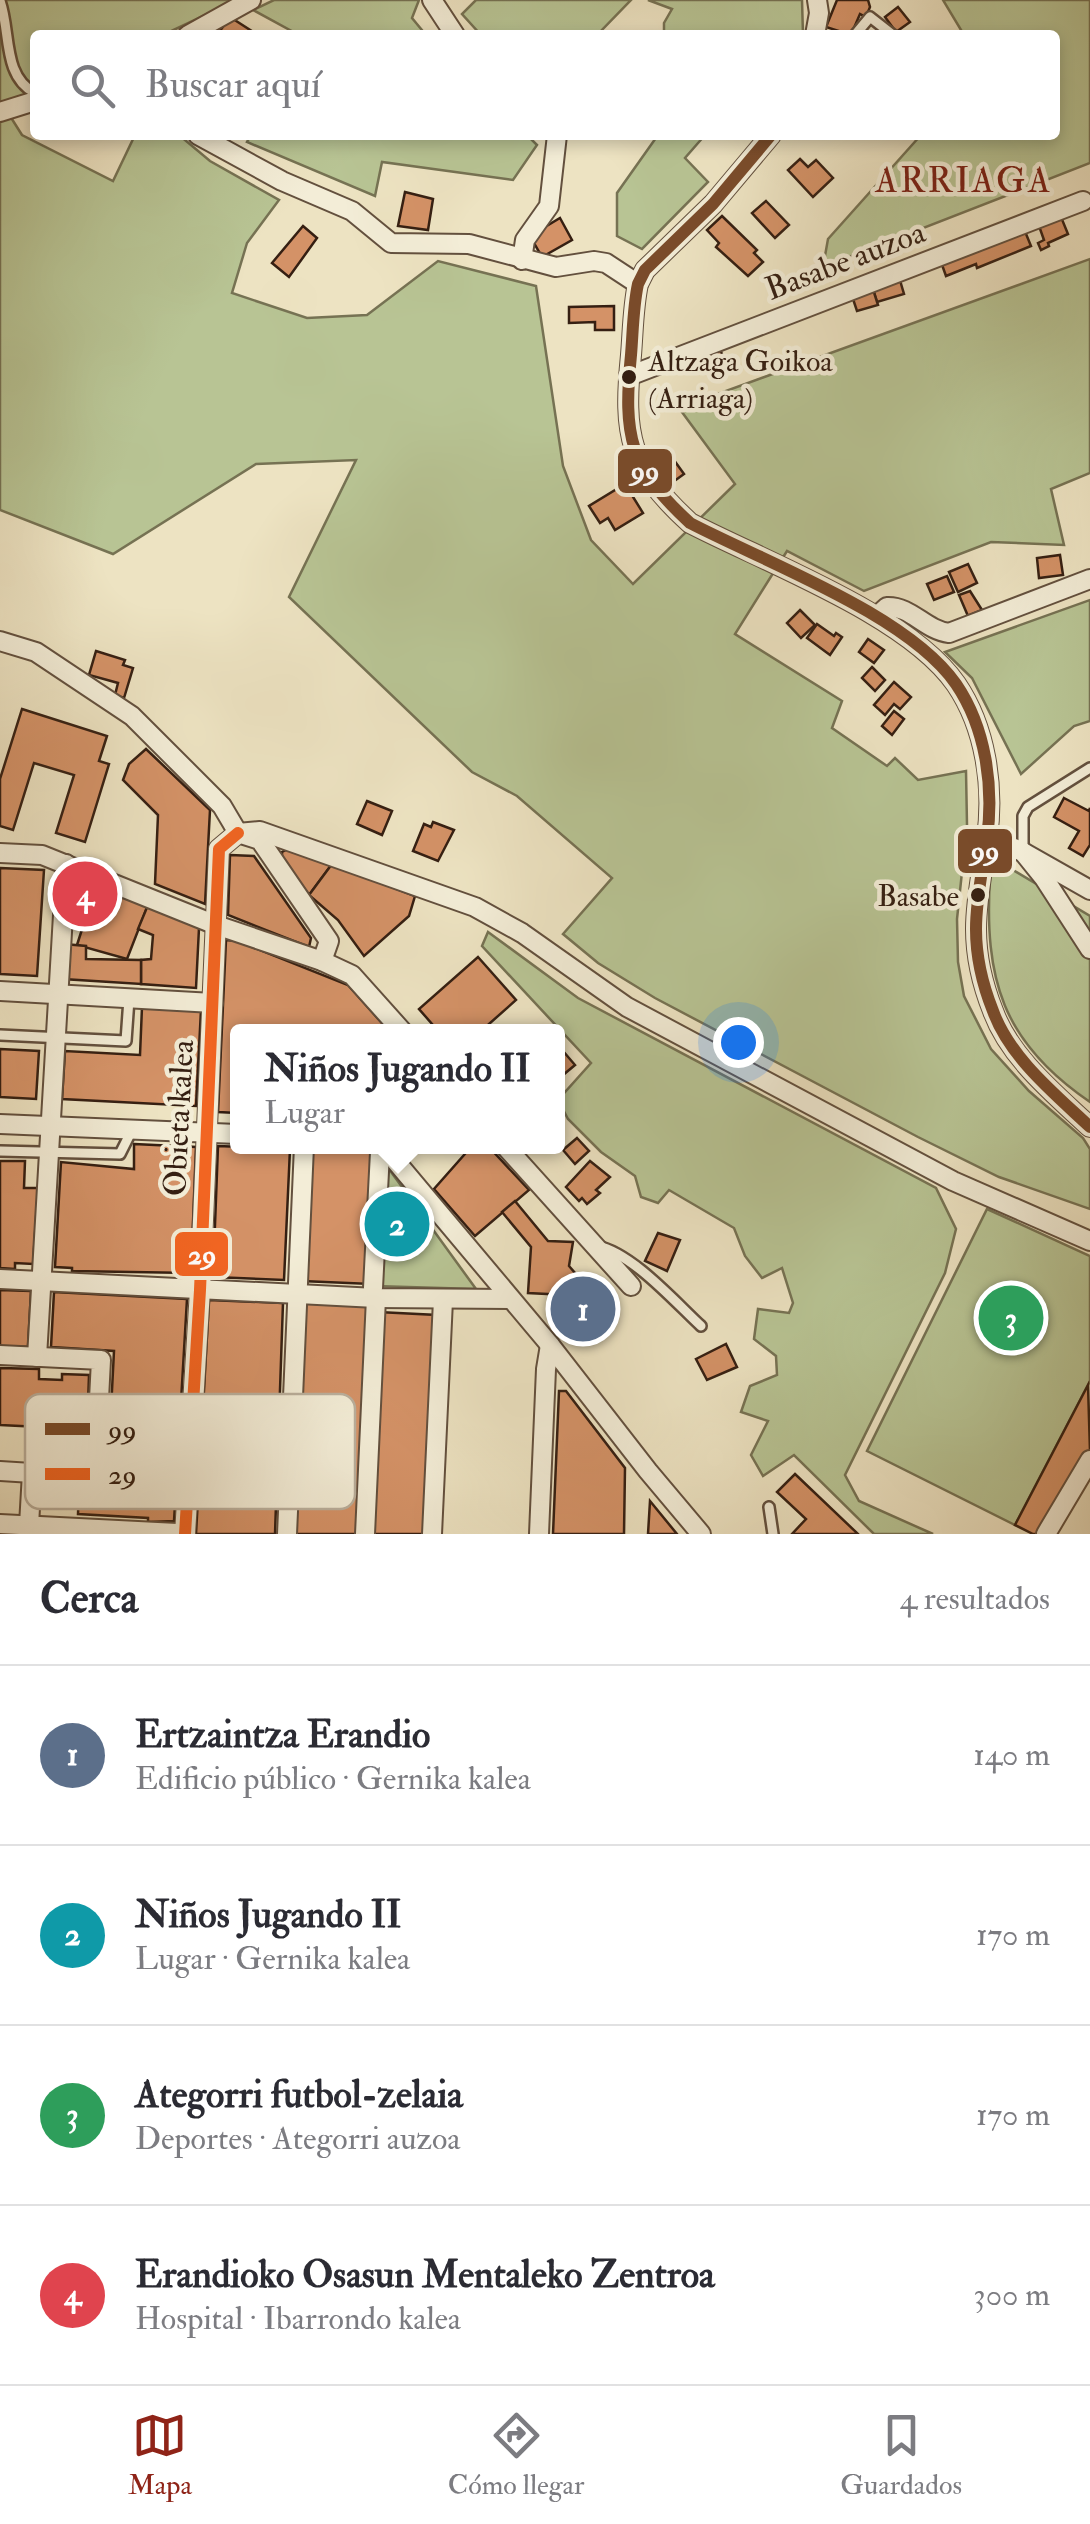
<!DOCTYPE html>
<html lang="es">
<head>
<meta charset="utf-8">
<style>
	body { margin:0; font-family:"IM FELL Double Pica",serif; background:#f7f7f7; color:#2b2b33 }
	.you { position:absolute; left:738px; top:1042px; width:35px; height:35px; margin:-25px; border:8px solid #fff; border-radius:50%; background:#1a73e8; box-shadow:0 0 0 15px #1a73e833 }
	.badge { display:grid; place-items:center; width:65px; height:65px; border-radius:50%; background:#8f2418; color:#fff; font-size:32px; font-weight:700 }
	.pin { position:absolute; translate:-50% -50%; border:5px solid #fff; box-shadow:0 2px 10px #0006 }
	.popup { position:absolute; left:230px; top:1024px; width:335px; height:130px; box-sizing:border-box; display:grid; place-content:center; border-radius:10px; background:#fff; filter:drop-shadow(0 2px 8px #0005); font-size:32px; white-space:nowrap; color:#7c7c81 }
	.popup b { font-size:38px; color:#2b2b33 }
	.popup::after { content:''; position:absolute; left:50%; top:100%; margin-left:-20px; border:20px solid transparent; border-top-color:#fff }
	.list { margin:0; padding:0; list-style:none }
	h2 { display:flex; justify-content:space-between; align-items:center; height:130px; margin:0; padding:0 40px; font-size:42px }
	h2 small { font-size:32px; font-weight:400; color:#7c7c81 }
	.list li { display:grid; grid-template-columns:65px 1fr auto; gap:30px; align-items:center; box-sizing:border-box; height:180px; padding:0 40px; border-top:2px solid #e1e1e2 }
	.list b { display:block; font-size:38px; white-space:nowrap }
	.list p { margin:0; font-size:32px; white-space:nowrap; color:#7c7c81 }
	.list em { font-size:32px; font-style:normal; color:#7c7c81 }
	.icon { flex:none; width:55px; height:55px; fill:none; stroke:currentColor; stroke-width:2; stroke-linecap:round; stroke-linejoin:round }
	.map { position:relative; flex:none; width:1090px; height:1534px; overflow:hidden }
	.search { position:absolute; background:#fff; box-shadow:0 5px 15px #0003; left:30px; right:30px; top:30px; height:110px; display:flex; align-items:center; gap:25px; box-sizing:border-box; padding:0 35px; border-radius:10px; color:#7c7c81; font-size:38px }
	.sheet { height:850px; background:#fff }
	nav { display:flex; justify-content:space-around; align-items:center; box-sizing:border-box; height:140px; border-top:2px solid #e1e1e2; background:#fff; font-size:28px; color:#7c7c81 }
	nav a { display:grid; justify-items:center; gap:5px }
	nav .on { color:#8f2418 }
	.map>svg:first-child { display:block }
	.green { fill:#b8c494; stroke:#767253; stroke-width:2.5 }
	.building { fill:#d49267; stroke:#351f12; stroke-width:2.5; fill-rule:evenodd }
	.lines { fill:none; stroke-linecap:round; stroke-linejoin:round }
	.lane-casing { stroke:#63503e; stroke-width:14 }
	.street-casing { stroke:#63503e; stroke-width:22 }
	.lane { stroke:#f3edd7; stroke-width:9 }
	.street { stroke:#f3edd7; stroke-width:18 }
	.bus-1-casing { stroke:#f3edd7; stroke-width:20 }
	.bus-2-casing { stroke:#f3edd7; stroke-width:20 }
	.bus-1 { stroke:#7a4b2a; stroke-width:12 }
	.bus-2 { stroke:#f26522; stroke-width:12 }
	.bus-dot { fill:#351f12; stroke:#f3edd7; stroke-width:4 }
	.labels { text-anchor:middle; stroke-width:9; stroke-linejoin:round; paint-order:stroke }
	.bus-label { font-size:30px; fill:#351f12; stroke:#f3edd7; text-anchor:start }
	.street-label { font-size:32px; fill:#351f12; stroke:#f3edd7 }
	.neighbourhood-label { font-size:35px; letter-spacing:2.5px; fill:#7a1f14; stroke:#f3edd7 }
	.key { fill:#f3edd7; stroke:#baaf9c; stroke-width:2.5 }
	.key-label { font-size:28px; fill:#351f12 }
	.line-badge { stroke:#f3edd7; stroke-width:4 }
	.badge-label { font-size:28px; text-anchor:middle; font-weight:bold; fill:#fff }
</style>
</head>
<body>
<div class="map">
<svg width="1090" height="1534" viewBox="0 0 1090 1534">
	<rect width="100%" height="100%" fill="#ede3c2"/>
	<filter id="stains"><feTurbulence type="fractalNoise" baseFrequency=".002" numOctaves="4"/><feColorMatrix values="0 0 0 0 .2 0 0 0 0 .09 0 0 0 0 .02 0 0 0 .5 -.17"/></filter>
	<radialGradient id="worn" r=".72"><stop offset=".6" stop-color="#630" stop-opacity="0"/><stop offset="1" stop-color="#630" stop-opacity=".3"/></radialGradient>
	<g class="green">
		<path d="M0,0H237L163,35H35V93L0,104Z"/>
		<path d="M274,0H419L412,18L426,35H299L253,10Z"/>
		<path d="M476,0H631L597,35H481L462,14Z"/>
		<path d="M648,0H802L803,35H664V23L672,9Z"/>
		<path d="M943,0H1090V163L823,267L828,239L921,135H1055V35H964Z"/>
		<path d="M10,116L22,135L113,181L135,135H179L210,161L279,200L247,243L232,293L307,318L367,315L438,261L536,286L563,466L591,540L633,584L735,484L679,408L1090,259V473L1051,489L1064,545L991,542L864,591L787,551L735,634L842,701L832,728L887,766L895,758L918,780L966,771L967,825L957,919L958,962L964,996L991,1049L1029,1091L1083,1138L1090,1149V1209L999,1177L918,1137L655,998L598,963L563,934L612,878L517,796L472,772L289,597L356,460L256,464L113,554L0,510V119Z"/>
		<path d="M251,135H527L537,145L513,180L382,162L375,196L247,142Z"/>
		<path d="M658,135H705L685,158L708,182L642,249L617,236V193Z"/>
		<path d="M1090,600V721L1074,726L1021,774L972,678L945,652Z"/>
		<path d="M1003,864L1090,916V1102C1002,1042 984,979 990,877Z"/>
		<path d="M488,932L578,998L936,1188L956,1229L945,1273L845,1475L859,1501L933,1534H874L794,1455L763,1476L751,1455L768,1421L741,1412L750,1386L777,1375L776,1356L754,1339L758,1309L789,1313L793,1303L782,1268L762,1278L745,1256L734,1228L669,1190L658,1203L641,1197L635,1176L601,1152L568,1119L558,1100L591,1063L482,946Z"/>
		<path d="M381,1158L476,1289L374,1286Z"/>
		<path d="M987,1209L1090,1256V1381L1015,1525L867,1451Z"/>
	</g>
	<g class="building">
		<path d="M837,0H868L870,7L866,17L860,14L851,35L826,27Z"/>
		<path d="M898,7L910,22L896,32L885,17Z"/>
		<path d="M230,17L258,35H217Z"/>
		<path d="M800,159L808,167L816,160L833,178L813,197L788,170Z"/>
		<path d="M405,192L433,199L428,230L398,226Z"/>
		<path d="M766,201L789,225L775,238L752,213Z"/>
		<path d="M722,216L757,250L754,253L763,262L748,276L716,247L719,243L707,230Z"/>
		<path d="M1061,217L1068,234L1048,243L1049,246L1041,250L1038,243L1044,240L1039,226Z"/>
		<path d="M560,218L572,240L542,257L530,236Z"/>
		<path d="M303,226L317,238L289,277L272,263Z"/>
		<path d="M1024,229L1031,246L977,268L976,264L946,276L941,262Z"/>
		<path d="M899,277L904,294L877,302L872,286Z"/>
		<path d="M872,286L878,305L857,311L851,293Z"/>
		<path d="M614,306V330H595V322L569,323V307Z"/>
		<path d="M718,344L725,362L716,365L715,361L697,367L692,353Z"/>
		<path d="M666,449L684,474L666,487L648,462Z"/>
		<path d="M625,484L643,513L615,530L608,518L600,523L589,506Z"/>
		<path d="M1060,555L1063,575L1039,578L1037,558Z"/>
		<path d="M968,564L977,583L958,592L949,572Z"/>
		<path d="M947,576L954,592L934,600L927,584Z"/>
		<path d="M970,591L982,610L968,616L959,595Z"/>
		<path d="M800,610L815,625L801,638L787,623Z"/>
		<path d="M817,624L834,636L836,633L842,637L830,655L807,638Z"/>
		<path d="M868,639L884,650L874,663L859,652Z"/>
		<path d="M96,651L125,660L123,665L133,668L124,698L115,695L118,683L89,675Z"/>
		<path d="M872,667L885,680L875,691L862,678Z"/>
		<path d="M894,682L911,697L900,709L894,704L885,715L874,705Z"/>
		<path d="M22,709L107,736L99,761L109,764L85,842L56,833L74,775L34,763L13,830L0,826V779Z"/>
		<path d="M894,711L904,719L892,735L882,726Z"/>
		<path d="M146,749L210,810L205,904L155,884L158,815L123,780L129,764Z"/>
		<path d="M1064,798L1089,811L1090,808V845L1083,856L1069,848L1079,831L1054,817Z"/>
		<path d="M367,801L392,811L382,835L357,824Z"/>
		<path d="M433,822L454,830L438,861L413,851L424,824L431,827Z"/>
		<path d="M290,848L332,864L309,895L282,858V852Z"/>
		<path d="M230,855L254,856L311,938L309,947L228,915Z"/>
		<path d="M332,864L415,896L409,916L364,956L338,920L309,895Z"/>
		<path d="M0,868L44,870L37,976L0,974Z"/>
		<path d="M78,877L148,905L127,959L77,945L85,920L76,915Z"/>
		<path d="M148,905L199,928L196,988L141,984V960L151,959L153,935L138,929Z"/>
		<path d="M226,940L237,941L348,985L390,1032H237V1113L218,1112Z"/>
		<path d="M64,944L86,946V959L141,960V984L63,979Z"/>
		<path d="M478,957L516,1000L480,1032H439L419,1009Z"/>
		<path d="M142,1007L201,1010L196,1106L62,1099L65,1051L140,1055Z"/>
		<path d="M557,1044L575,1065L557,1080Z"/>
		<path d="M0,1049L39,1051L36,1099L0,1097Z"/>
		<path d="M577,1138L589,1151L575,1164L563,1150Z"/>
		<path d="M134,1144L196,1147L191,1273L72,1271V1268L55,1267L61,1162L134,1169Z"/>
		<path d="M218,1146L290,1149L284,1280L213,1277Z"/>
		<path d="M472,1146H488L529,1190L475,1236L434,1189Z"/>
		<path d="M309,1149L378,1153L371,1284L302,1281Z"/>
		<path d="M0,1161H25L24,1188H38L33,1264L15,1263V1269L0,1268Z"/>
		<path d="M590,1161L610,1177L596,1190L600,1193L587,1204L582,1198L579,1201L566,1187Z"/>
		<path d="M515,1201L548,1241L573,1242L569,1266L595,1296L579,1309L567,1295L528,1293L531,1247L502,1212Z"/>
		<path d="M658,1233L680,1240L667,1271L645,1261Z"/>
		<path d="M0,1290L31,1291L28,1347L0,1346Z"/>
		<path d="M54,1292L187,1299L174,1521L148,1522V1518L78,1514L79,1487L107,1488L114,1351L51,1347Z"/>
		<path d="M209,1300L283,1303L275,1534H196Z"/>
		<path d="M302,1303L372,1305L358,1534H293Z"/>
		<path d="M378,1312L437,1315L427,1534H371Z"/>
		<path d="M726,1344L737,1367L707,1380L696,1359Z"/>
		<path d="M0,1368L39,1369V1379L62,1380V1374L89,1375L86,1462L59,1461L60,1428L0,1425ZM42,1401L61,1402L59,1421L41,1420Z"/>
		<path d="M1088,1385L1090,1452L1052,1507L1039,1534H1033L1015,1525Z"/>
		<path d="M559,1391H566L625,1468L624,1534H553Z"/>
		<path d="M795,1474L858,1534H792L806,1519L777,1492Z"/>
		<path d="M650,1501L677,1534H648Z"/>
	</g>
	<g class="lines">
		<defs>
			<g id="lane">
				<path d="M0,1C11,31 2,76 35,93"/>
				<path d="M855,35L870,17L893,35"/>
				<path d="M1023,852V816L1028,807L1090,768"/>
				<path d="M0,1035L126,1041L129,999"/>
				<path d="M0,1151L120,1154L132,1130"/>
				<path d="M597,1246C632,1253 675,1302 701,1326"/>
				<path d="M769,1507L773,1534"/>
			</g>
			<g id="street">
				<path d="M432,0L455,35"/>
				<path d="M188,35L251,0"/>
				<path d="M815,35L819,13L817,0"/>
				<path d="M0,112L35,101"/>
				<path d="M198,135L282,181L352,211L391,243L469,244L556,267L594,261L606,263L638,284"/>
				<path d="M771,135L713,204L645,270L638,284C633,307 633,331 631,355C623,436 629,467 690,523C767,563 908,615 956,684C986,728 994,787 987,838C983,868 976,898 976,929C976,956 983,986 993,1011C1010,1058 1055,1094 1090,1127"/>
				<path d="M522,260L525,240L549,206L557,135"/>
				<path d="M629,376L1083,201"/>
				<path d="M877,616L887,607C911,606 925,630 949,633L1090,579"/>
				<path d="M0,641L36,652L132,716L222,806L238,833"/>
				<path d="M238,833L260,831L475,907L522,933L627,1007L953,1181L1090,1241"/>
				<path d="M244,835L260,840L329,941L322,961"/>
				<path d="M987,836L1023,852L1090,890"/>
				<path d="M1023,852L1044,878L1090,949"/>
				<path d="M0,853L42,855L216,925L322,961L352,975L403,1032"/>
				<path d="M0,991L213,1003"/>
				<path d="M0,1124L237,1134"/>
				<path d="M383,1146L550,1345L648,1471L701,1534"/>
				<path d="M505,1146L631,1286"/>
				<path d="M0,1279L376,1298L510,1299"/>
				<path d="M373,1288L380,1152"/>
				<path d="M0,1355L101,1360L95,1477L0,1471"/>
				<path d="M37,1357L66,864"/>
				<path d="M0,1524L177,1533"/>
				<path d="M29,1525L32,1473"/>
				<path d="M185,1534L200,1290L219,849L238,833"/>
				<path d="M287,1534L304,1146"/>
				<path d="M365,1534L376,1298"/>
				<path d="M432,1534L443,1300"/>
				<path d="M539,1534L546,1369L550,1345"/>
				<path d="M1046,1534L1090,1460"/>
			</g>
		</defs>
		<use href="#lane" class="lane-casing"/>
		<use href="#street" class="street-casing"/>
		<use href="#lane" class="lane"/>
		<use href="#street" class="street"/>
		<defs>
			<path id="bus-1" d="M771,135L713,204L645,270L638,284C633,307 633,331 631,355C623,436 629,467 690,523C767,563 908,615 956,684C986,728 994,787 987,838C983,868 976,898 976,929C976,956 983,986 993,1011C1010,1058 1055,1094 1090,1127"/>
			<path id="bus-2" d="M185,1534L200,1290L219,849L238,833"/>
		</defs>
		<use href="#bus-1" class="bus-1-casing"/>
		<use href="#bus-2" class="bus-2-casing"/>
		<use href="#bus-1" class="bus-1"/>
		<use href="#bus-2" class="bus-2"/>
	</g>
	<g class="bus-dot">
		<circle cx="629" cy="377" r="9"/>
		<circle cx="978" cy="895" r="9"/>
	</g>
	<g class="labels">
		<g class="bus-label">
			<text x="648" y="371">Altzaga Goikoa<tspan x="648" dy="37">(Arriaga)</tspan></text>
			<text x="959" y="906" text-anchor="end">Basabe</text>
		</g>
		<g class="street-label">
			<text transform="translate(845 260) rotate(-21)" y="11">Basabe auzoa</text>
			<text transform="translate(178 1118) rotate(-87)" y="11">Obieta kalea</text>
		</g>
		<g class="neighbourhood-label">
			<text x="964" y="192">ARRIAGA</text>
		</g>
	</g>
	<rect x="25" y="1394" width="330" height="115" rx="15" class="key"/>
	<rect x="45" y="1423" width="45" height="12" fill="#7a4b2a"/>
	<rect x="45" y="1468" width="45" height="12" fill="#f26522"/>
	<g class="key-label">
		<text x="108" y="1439">99</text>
		<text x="108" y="1484">29</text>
	</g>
	<g class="line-badge">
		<rect x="616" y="447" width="58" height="48" rx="10" fill="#7a4b2a"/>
		<rect x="956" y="827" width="58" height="48" rx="10" fill="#7a4b2a"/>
		<rect x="173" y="1230" width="57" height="48" rx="10" fill="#f26522"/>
	</g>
	<g class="badge-label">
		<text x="645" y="480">99</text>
		<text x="985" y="860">99</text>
		<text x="202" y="1264">29</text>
	</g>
	<rect width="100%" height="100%" filter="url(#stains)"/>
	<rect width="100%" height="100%" fill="url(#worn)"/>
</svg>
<div class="you"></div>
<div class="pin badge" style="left:583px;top:1309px;background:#5c6f8a">1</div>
<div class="pin badge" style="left:397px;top:1224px;background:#0f9aa8">2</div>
<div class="popup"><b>Niños Jugando II</b>Lugar</div>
<div class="pin badge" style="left:1011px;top:1318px;background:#2e9e5b">3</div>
<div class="pin badge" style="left:85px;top:894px;background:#e0444e">4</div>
<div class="search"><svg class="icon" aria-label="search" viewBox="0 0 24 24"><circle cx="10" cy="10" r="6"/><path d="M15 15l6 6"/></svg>Buscar aquí</div>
</div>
<section class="sheet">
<h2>Cerca<small>4 resultados</small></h2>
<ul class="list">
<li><span class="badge" style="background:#5c6f8a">1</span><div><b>Ertzaintza Erandio</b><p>Edificio público · Gernika kalea</p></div><em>140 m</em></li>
<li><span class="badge" style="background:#0f9aa8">2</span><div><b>Niños Jugando II</b><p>Lugar · Gernika kalea</p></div><em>170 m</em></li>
<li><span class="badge" style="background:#2e9e5b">3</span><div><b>Ategorri futbol-zelaia</b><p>Deportes · Ategorri auzoa</p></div><em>170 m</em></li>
<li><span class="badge" style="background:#e0444e">4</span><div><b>Erandioko Osasun Mentaleko Zentroa</b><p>Hospital · Ibarrondo kalea</p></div><em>300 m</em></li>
</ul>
</section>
<nav>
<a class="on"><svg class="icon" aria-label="map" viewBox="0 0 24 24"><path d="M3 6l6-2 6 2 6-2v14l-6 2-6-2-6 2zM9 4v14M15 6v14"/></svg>Mapa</a>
<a><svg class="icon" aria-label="directions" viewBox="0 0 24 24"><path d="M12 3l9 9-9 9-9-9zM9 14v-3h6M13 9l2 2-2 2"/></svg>Cómo llegar</a>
<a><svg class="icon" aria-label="saved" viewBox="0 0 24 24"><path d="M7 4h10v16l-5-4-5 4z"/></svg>Guardados</a>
</nav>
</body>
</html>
